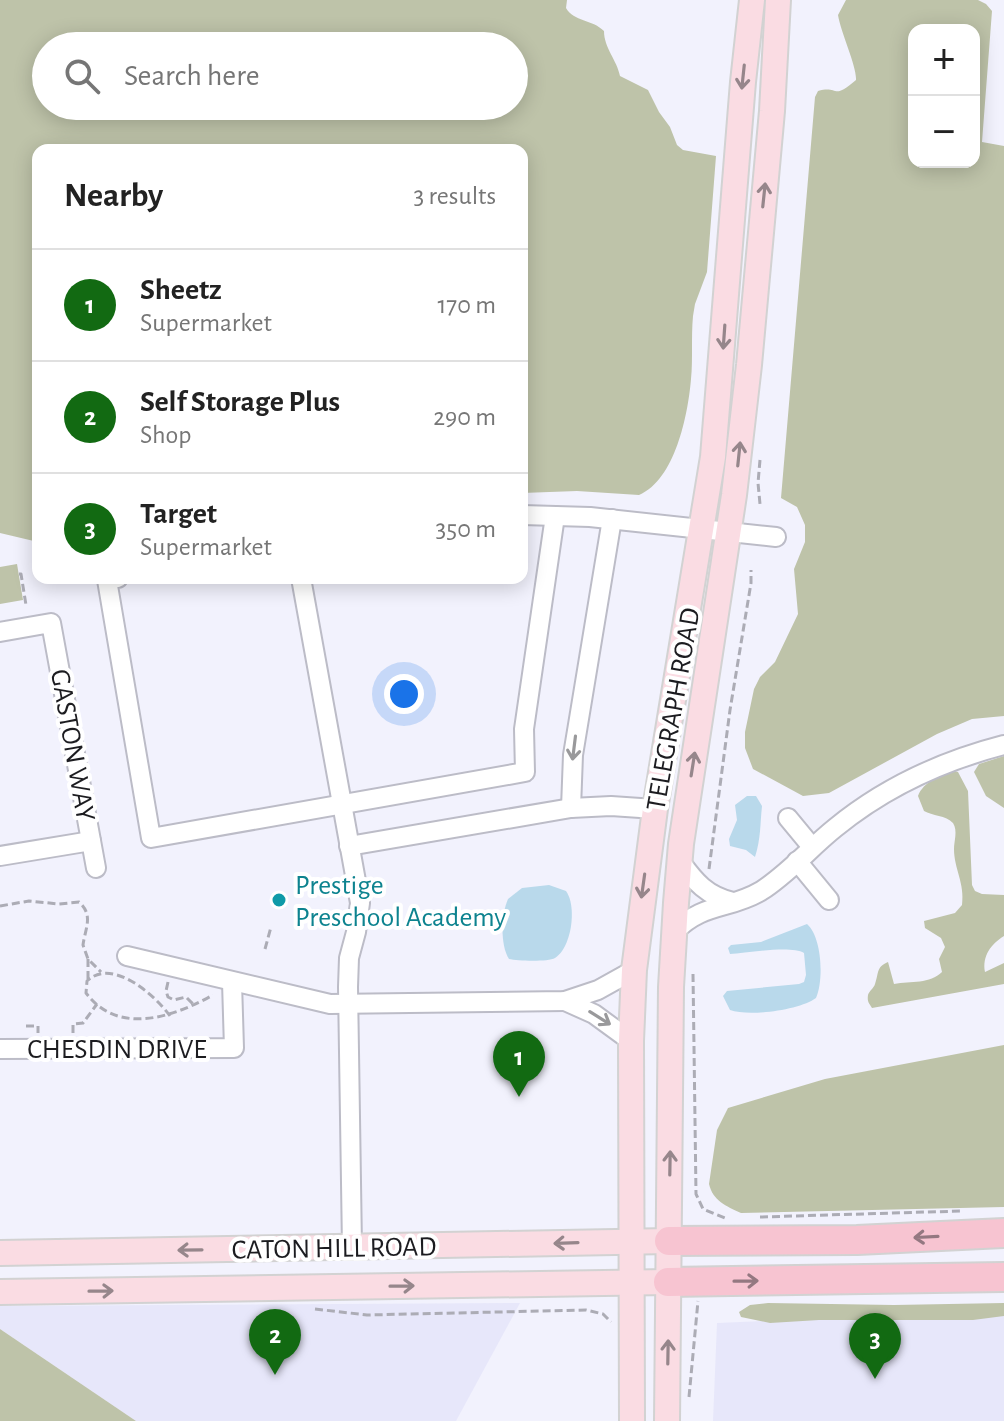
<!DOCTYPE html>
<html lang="en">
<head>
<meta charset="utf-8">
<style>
	body { margin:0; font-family:"Alegreya Sans",sans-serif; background:#f6f6f6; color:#222 }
	.controls { position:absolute; right:24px; top:24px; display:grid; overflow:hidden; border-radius:16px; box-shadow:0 4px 20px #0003 }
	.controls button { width:72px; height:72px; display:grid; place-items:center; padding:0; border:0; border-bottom:2px solid #e0e0e0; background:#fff; color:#222; font:40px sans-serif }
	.you { position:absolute; left:404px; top:694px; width:28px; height:28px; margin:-20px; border:6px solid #fff; border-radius:50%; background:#1a73e8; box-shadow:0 0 0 12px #1a73e833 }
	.badge { display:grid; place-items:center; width:52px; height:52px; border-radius:50%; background:#126a12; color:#fff; font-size:26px; font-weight:700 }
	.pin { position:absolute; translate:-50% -66px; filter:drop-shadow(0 2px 4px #0008) }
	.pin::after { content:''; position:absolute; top:42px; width:28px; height:24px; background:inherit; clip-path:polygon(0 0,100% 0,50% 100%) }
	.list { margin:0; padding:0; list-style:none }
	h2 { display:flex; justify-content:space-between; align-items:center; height:104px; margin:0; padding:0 32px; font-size:34px }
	h2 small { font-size:26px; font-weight:400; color:#767676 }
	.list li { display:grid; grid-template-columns:52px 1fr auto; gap:24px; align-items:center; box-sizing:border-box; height:112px; padding:0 32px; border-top:2px solid #e0e0e0 }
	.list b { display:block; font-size:30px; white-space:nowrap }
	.list p { margin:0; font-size:26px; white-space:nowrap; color:#767676 }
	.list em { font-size:26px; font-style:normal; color:#767676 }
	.icon { flex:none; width:44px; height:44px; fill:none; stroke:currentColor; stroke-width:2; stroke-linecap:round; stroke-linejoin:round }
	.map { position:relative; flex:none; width:1004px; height:1421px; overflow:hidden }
	.search { position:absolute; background:#fff; box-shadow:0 4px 20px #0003; left:32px; top:32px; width:496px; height:88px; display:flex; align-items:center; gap:20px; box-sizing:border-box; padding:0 28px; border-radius:44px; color:#767676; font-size:30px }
	.panel { position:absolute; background:#fff; box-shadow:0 4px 20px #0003; left:32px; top:144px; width:496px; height:440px; border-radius:16px }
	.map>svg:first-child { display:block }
	.built { fill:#e7e7fa }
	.green { fill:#bec3a9; fill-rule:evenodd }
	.water { fill:#b9d9eb }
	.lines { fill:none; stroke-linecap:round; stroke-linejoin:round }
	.minor-casing { stroke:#bcbcc7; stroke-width:22 }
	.major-casing { stroke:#d2d2d2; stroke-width:28 }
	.highway-casing { stroke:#d2d2d2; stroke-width:32 }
	.path { stroke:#acacb5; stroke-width:3; stroke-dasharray:8 4; stroke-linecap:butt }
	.minor { stroke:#fff; stroke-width:18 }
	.major { stroke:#fadce3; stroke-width:24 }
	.highway { stroke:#f7c4d1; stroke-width:28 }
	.oneway { stroke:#96868b }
	.oneway2 { stroke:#99999b }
	.oneway3 { stroke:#947881 }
	.culture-dot { fill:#0f9aa8; stroke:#fff; stroke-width:3 }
	.labels { text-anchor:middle; stroke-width:8; stroke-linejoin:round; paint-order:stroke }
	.street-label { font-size:28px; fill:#1c1c20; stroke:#fff }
	.culture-label { font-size:28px; fill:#0d838f; stroke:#fff; text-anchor:start }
</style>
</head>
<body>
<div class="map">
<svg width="1004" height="1421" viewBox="0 0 1004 1421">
	<rect width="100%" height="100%" fill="#f2f2fd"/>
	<g class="built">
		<path d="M520,1303L456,1421H136L0,1329V1306Z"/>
		<path d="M1004,1311V1421H713L717,1323Z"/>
	</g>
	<g class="green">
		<path d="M0,0H567L566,8C574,22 592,19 604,31C604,48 617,60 620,76L648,90L659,112L670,127L677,145L683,150L716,156L707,272L695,304L693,316C691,337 693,359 691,379C688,415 675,480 639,495L577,491L522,493V150H38V542L0,533ZM46,46H514V106H46Z"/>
		<path d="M846,0H978L986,4L992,11L982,142L1004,146V716L972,719L937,734L829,793L803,796L753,769L745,748V732L754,689L760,677L775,662L798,614L794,569L805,542V525L797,507L781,498L815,97L818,91C839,85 832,101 856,80C857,67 841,33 838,15ZM914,30H974V162H914Z"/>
		<path d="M17,564L23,600L0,604V567Z"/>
		<path d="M1004,756V808L986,796L974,772L979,764Z"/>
		<path d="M954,771L958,772L968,791L972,885L975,891L982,894L1004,895V936C991,944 982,956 985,972L1004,963V984L872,1008C869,1003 867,1002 868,995C869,991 874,988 875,984C879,973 876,967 888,962L894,984C911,981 930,984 942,972L939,959L945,947L941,938L925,928L924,921L955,913L962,905C965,883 954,869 954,849C954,841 958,831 953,823C946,815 932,816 924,811L918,796C924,781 939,777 954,771Z"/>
		<path d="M1004,1045V1207L741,1213C726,1206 713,1201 709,1184L717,1130L728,1108L825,1079Z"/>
		<path d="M768,1303L894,1305L1004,1303V1316L973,1320H819L770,1323L741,1317L739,1312L750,1305Z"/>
		<path d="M0,1329L136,1421H0Z"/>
	</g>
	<g class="water">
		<path d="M747,796H756L762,806C760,825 761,838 755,857L746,850L730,846L729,839L737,820L735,805Z"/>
		<path d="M549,885L566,891C577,906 572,947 555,958C548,962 518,961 509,959C500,945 501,915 508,899L522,888Z"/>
		<path d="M807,924C822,937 824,980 816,998C800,1010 749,1017 730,1010L723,996L727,991L799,984L804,982L806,975L804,953C791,945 747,953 730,954L728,948L731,945L761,942Z"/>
	</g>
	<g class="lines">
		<defs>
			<g id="minor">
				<path d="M522,515L590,517L776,537"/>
				<path d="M118,578L107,580L151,838L525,772L524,729L555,516"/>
				<path d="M301,578L360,903L356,932L349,958L348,987L352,1247"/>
				<path d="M0,632L51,623L96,868"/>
				<path d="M571,808L573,755L612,519"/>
				<path d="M788,818L812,847"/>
				<path d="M349,846L571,808L611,806L655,809"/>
				<path d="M0,856L91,841"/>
				<path d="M680,861C695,882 707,896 733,902"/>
				<path d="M797,861L829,900"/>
				<path d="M674,932C704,902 729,910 761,891C788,874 810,848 835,828C885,787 942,761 1004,745"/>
				<path d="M127,956L330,1004L565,1001L598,990L634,970"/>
				<path d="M565,1001L594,1014L631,1041"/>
				<path d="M0,1049L234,1048L232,982"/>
			</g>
			<g id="major">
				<path d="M0,1253L669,1241"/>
				<path d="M0,1292L668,1282"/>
				<path d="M632,1421L631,1041L634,970L655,809L713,457L743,82L752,0"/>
				<path d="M667,1421L671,987L676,903L681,844L734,495L749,365L772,111L778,0"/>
			</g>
			<g id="highway">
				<path d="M669,1241L857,1240L1004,1233"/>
				<path d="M668,1282L1004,1277"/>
			</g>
		</defs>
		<use href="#minor" class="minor-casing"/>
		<use href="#major" class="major-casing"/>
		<use href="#highway" class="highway-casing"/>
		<g class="path">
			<path d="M760,460L758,483L760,504"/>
			<path d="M19,574H21L26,605"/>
			<path d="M709,869L730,710L751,583V570"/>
			<path d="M0,906L29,901L59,904L79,902C94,915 85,929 83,945L88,959L101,972"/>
			<path d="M265,949L271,927"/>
			<path d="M693,974L696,1194L703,1209L725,1218"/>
			<path d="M88,979V959"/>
			<path d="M168,982L166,991L168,997L174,1000L186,997L194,1005"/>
			<path d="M170,1016C155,995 112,957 87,981L86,993C119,1037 175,1016 213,995"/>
			<path d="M26,1026H38V1033"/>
			<path d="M73,1033V1024L83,1023L97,1004"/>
			<path d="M760,1217L961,1211"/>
			<path d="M315,1309L367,1315L586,1310L603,1314L611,1322"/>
			<path d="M689,1397L698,1301"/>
		</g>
		<use href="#minor" class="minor"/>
		<use href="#major" class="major"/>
		<use href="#highway" class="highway"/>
	</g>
	<defs><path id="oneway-shaft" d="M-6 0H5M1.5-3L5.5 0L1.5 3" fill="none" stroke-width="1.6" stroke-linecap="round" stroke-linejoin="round" transform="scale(2)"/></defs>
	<g class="oneway">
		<use href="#oneway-shaft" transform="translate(743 77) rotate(96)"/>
		<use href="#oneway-shaft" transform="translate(764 195) rotate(-84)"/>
		<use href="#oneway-shaft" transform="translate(724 337) rotate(94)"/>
		<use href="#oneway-shaft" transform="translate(739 454) rotate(-84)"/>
		<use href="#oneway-shaft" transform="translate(693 764) rotate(-81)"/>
		<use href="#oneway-shaft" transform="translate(643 886) rotate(98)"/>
		<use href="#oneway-shaft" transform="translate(670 1163) rotate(-89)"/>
		<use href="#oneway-shaft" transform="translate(566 1243) rotate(178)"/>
		<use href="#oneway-shaft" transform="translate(190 1250) rotate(179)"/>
		<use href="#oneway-shaft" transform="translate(402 1286) rotate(-1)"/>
		<use href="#oneway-shaft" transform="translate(101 1291) rotate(-1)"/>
		<use href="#oneway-shaft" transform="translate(668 1352) rotate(-89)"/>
	</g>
	<g class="oneway2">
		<use href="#oneway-shaft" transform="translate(574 748) rotate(97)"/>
		<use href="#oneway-shaft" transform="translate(600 1018) rotate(32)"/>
	</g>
	<g class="oneway3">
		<use href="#oneway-shaft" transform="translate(926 1237) rotate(177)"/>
		<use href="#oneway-shaft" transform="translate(746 1281) rotate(-1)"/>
	</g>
	<circle class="culture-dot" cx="279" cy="900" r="8"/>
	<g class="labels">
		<g class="street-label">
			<text transform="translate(672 709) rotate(-80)" y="10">TELEGRAPH ROAD</text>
			<text transform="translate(74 745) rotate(80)" y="10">GASTON WAY</text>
			<text x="117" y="1058">CHESDIN DRIVE</text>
			<text transform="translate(334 1247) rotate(-1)" y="10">CATON HILL ROAD</text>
		</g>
		<g class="culture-label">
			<text x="295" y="894">Prestige<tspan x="295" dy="32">Preschool Academy</tspan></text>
		</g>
	</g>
</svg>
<div class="controls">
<button>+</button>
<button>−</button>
</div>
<div class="you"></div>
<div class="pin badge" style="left:519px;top:1097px">1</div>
<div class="pin badge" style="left:275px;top:1375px">2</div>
<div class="pin badge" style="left:875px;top:1379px">3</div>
<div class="search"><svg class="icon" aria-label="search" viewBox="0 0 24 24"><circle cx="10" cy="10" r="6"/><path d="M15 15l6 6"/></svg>Search here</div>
<section class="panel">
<h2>Nearby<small>3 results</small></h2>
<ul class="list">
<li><span class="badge">1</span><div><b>Sheetz</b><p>Supermarket</p></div><em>170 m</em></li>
<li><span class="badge">2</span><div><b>Self Storage Plus</b><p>Shop</p></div><em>290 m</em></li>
<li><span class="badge">3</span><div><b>Target</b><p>Supermarket</p></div><em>350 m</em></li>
</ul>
</section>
</div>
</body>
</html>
